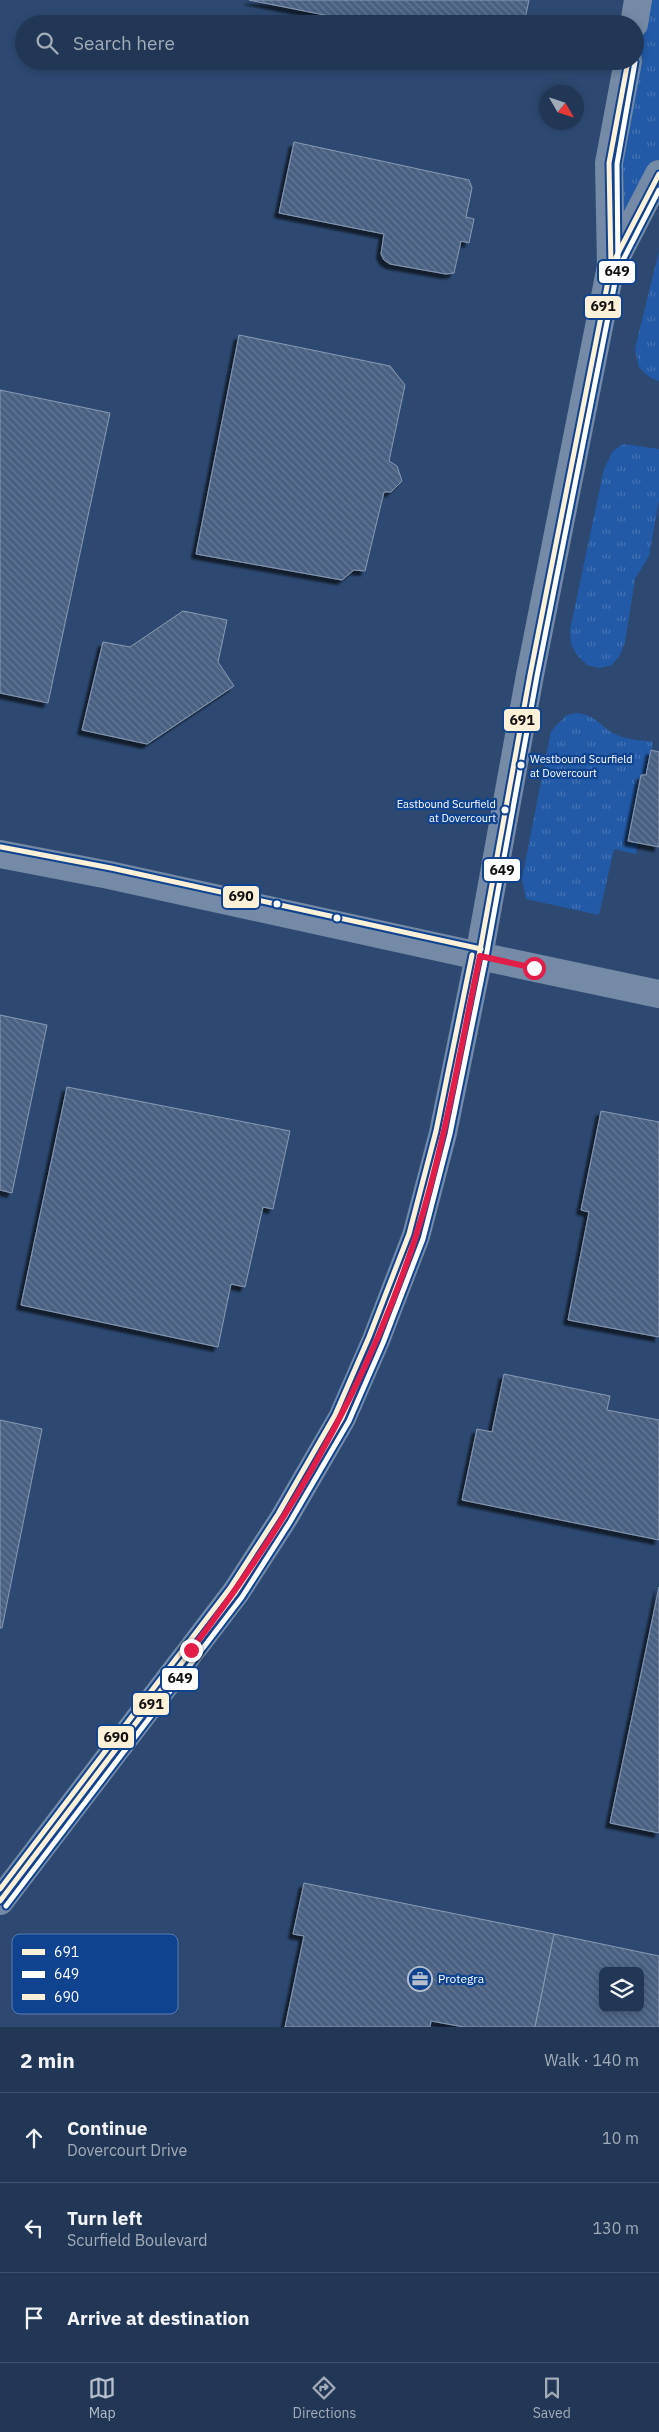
<!DOCTYPE html>
<html lang="en">
<head>
<meta charset="utf-8">
<style>
	body { margin:0; font-family:"IBM Plex Sans",sans-serif; background:#2a3f5c; color:#f1f3f6 }
	.controls { position:absolute; right:15px; bottom:15px; display:grid; overflow:hidden; border-radius:8px; box-shadow:0 2px 8px #0003 }
	.controls button { width:45px; height:45px; display:grid; place-items:center; padding:0; border:0; border-bottom:1px solid #3f516c; background:#223756; color:#f1f3f6; font:25px sans-serif }
	.compass { position:absolute; left:539px; top:85px; width:45px; height:45px; border-radius:50%; background:#223756; box-shadow:0 2px 8px #0003; rotate:129deg }
	.stop { position:absolute; width:15px; height:15px; margin:-11px; border:4px solid #e11d48; border-radius:50%; background:#fff }
	.stop.end { background:#e11d48; border-color:#fff; box-shadow:0 1px 5px #0008 }
	.list { margin:0; padding:0; list-style:none }
	h2 { display:flex; justify-content:space-between; align-items:center; height:65px; margin:0; padding:0 20px; font-size:21px }
	h2 small { font-size:16px; font-weight:400; color:#a2acb9 }
	.list li { display:grid; grid-template-columns:32px 1fr auto; gap:15px; align-items:center; box-sizing:border-box; height:90px; padding:0 20px; border-top:1px solid #3f516c }
	.list b { display:block; font-size:19px; white-space:nowrap }
	.list p { margin:0; font-size:16px; white-space:nowrap; color:#a2acb9 }
	.list em { font-size:16px; font-style:normal; color:#a2acb9 }
	.icon { flex:none; width:28px; height:28px; fill:none; stroke:currentColor; stroke-width:2; stroke-linecap:round; stroke-linejoin:round }
	.map { position:relative; flex:none; width:659px; height:2027px; overflow:hidden }
	.search { position:absolute; background:#223756; box-shadow:0 2px 8px #0003; left:15px; right:15px; top:15px; height:55px; display:flex; align-items:center; gap:12px; box-sizing:border-box; padding:0 18px; border-radius:28px; color:#a2acb9; font-size:19px }
	.sheet { height:335px; background:#223756 }
	nav { display:flex; justify-content:space-around; align-items:center; box-sizing:border-box; height:70px; border-top:1px solid #3f516c; background:#223756; font-size:14px; color:#a2acb9 }
	nav a { display:grid; justify-items:center; gap:2px }
	nav .on { color:#b6bfce }
	.map>svg:first-child { display:block }
	.grass { fill:url(#grass-tufts) }
	.building { fill:url(#building-back-hatch); stroke:#899ab4; fill-rule:evenodd; filter:url(#shadow) }
	.lines { fill:none; stroke-linecap:round; stroke-linejoin:round }
	.minor { stroke:#748aa6; stroke-width:28 }
	.tertiary { stroke:#748aa6; stroke-width:28 }
	.bus-1-casing { stroke:#10438f; stroke-width:9 }
	.bus-2-casing { stroke:#10438f; stroke-width:9 }
	.bus-3-casing { stroke:#10438f; stroke-width:9 }
	.bus-1 { stroke:#fff0d8; stroke-width:5 }
	.bus-2 { stroke:#fff; stroke-width:5 }
	.bus-3 { stroke:#fff0d8; stroke-width:5 }
	.route { stroke:#e11d48; stroke-width:6 }
	.bus-dot { fill:#fff; stroke:#10438f; stroke-width:2 }
	.labels { text-anchor:middle; stroke-width:4.5; stroke-linejoin:round; paint-order:stroke }
	.bus-label { font-size:11px; fill:#fff; stroke:#10438f; text-anchor:start }
	.poi-label { font-size:12px; fill:#fff; stroke:#10438f; text-anchor:start }
	.key { fill:#10438f; stroke:#587bb1; stroke-width:1 }
	.key-label { font-size:14px; fill:#fff }
	.line-badge { stroke:#10438f; stroke-width:2 }
	.pale-badge-label { font-size:14px; text-anchor:middle; font-weight:bold; fill:#111 }
</style>
</head>
<body>
<div class="map">
<svg width="659" height="2027" viewBox="0 0 659 2027">
	<defs>
		<pattern id="grass-tufts" width="24" height="20" patternUnits="userSpaceOnUse" patternTransform="scale(1.25)"><rect width="24" height="20" fill="#235aa7"/><path d="M3 7l-1-3M5 7V3M7 7l1-3M15 17l-1-3M17 17v-4M19 17l1-3" fill="none" stroke="#4473b4"/></pattern>
		<pattern id="building-back-hatch" width="6" height="6" patternUnits="userSpaceOnUse" patternTransform="scale(1.25)"><rect width="6" height="6" fill="#4a6182"/><path d="M-1 5l2 2M0 0l6 6M5-1l2 2" fill="none" stroke="#657995"/></pattern>
		<filter id="shadow"><feDropShadow dx="-4.5" dy="4.5" stdDeviation="1" flood-color="#0009"/></filter>
	</defs>
	<rect width="100%" height="100%" fill="#2d4972"/>
	<g class="grass">
		<path d="M638,0H659V174L611,266L615,132L635,61V24Z"/>
		<path d="M659,251V381L651,378L639,368L635,349Z"/>
		<path d="M623,444L659,449V500L649,556L635,579L625,642L620,655L612,665L600,668L587,665L577,655L571,644L570,630L604,469L613,451Z"/>
		<path d="M576,713C598,715 599,727 617,735C628,740 642,740 653,742L646,775L641,776L628,841L638,843L636,854L614,849L599,915L526,899L522,879L551,731L567,715Z"/>
	</g>
	<g class="building">
		<path d="M249,0H529L524,24H370Z"/>
		<path d="M294,142L469,180L472,188L466,217L474,219L469,243L461,241L454,273L446,274L390,264L384,260L381,254L384,234L279,213Z"/>
		<path d="M239,335L390,366L405,385L389,461L397,466L402,481L391,492H384L365,571L354,570L342,580L196,554Z"/>
		<path d="M0,390L110,413L48,703L0,693Z"/>
		<path d="M183,611L227,620L218,662L234,686L147,744L82,730L103,642L130,647Z"/>
		<path d="M651,750L659,752V847L628,841L641,775H646Z"/>
		<path d="M0,1015L47,1025L12,1193L0,1190Z"/>
		<path d="M67,1087L290,1131L273,1209L263,1207L245,1287L231,1284L218,1347L21,1305Z"/>
		<path d="M601,1111L659,1122V1337L568,1320L589,1212L581,1210Z"/>
		<path d="M504,1374L610,1396L607,1410L659,1420V1540L462,1500L477,1429L492,1432Z"/>
		<path d="M0,1420L42,1429L2,1628H0Z"/>
		<path d="M659,1587V1833L610,1823Z"/>
		<path d="M304,1883L554,1934L535,2027H464L431,2021L430,2027H285L304,1936L293,1934Z"/>
		<path d="M554,1934L659,1956V2027H535ZM603,1971H640V2008H603Z"/>
	</g>
	<g class="lines">
		<path class="minor" d="M0,854L109,875L479,956"/>
		<g class="tertiary">
			<path d="M634,24L638,0"/>
			<path d="M613,263L659,174"/>
			<path d="M479,956L659,994"/>
			<path d="M0,1901L236,1592L284,1518L342,1418L376,1340L416,1236L443,1133L479,956L530,675L611,266L609,163L628,61"/>
		</g>
		<defs>
			<g id="bus-1">
				<path d="M614,261L659,174"/>
				<path d="M0,1901L236,1592L284,1518L342,1418L376,1340L416,1236L443,1133L479,956L530,675L611,266L609,163L628,61"/>
			</g>
			<g id="bus-2">
				<path d="M621,264L659,190"/>
				<path d="M6,1906L242,1597L290,1522L349,1421L383,1343L423,1239L450,1134L486,957L537,676L618,267L617,164L635,62"/>
			</g>
			<g id="bus-3">
				<path d="M1,847L111,868L481,949"/>
				<path d="M0,1889L230,1588L278,1514L335,1415L369,1337L409,1234L436,1131L472,955"/>
			</g>
		</defs>
		<use href="#bus-1" class="bus-1-casing"/>
		<use href="#bus-2" class="bus-2-casing"/>
		<use href="#bus-3" class="bus-3-casing"/>
		<use href="#bus-1" class="bus-1"/>
		<use href="#bus-2" class="bus-2"/>
		<use href="#bus-3" class="bus-3"/>
	</g>
	<g class="lines">
		<path class="route" d="M191,1650C287,1525 367,1387 416,1236C445,1145 460,1049 480,956L534,968"/>
	</g>
	<defs>
		<symbol id="office-ring" viewBox="-11 -11 22 22"><circle r="9.5" fill="#10438f" stroke="#b6bfce" stroke-width="1.5"/><path d="M-6-3h4V-5.5h4V-3h4V5H-6ZM-1-4.5V-3h2v-1.5ZM-6 0V1H6V0Z" fill="#b6bfce"/></symbol>
	</defs>
	<g fill-rule="evenodd">
		<use href="#office-ring" x="406" y="1965" width="28" height="28"/>
	</g>
	<g class="bus-dot">
		<circle cx="521" cy="765" r="4.5"/>
		<circle cx="505" cy="810" r="4.5"/>
		<circle cx="277" cy="904" r="4.5"/>
		<circle cx="337" cy="918" r="4.5"/>
	</g>
	<g class="labels">
		<g class="bus-label">
			<text x="530" y="763">Westbound Scurfield<tspan x="530" dy="14">at Dovercourt</tspan></text>
			<text x="496" y="808" text-anchor="end">Eastbound Scurfield<tspan x="496" dy="14">at Dovercourt</tspan></text>
		</g>
		<g class="poi-label">
			<text x="438" y="1983">Protegra</text>
		</g>
	</g>
	<rect x="12" y="1934" width="166" height="80" rx="8" class="key"/>
	<rect x="22" y="1949" width="23" height="6" fill="#fff0d8"/>
	<rect x="22" y="1971" width="23" height="7" fill="#fff"/>
	<rect x="22" y="1994" width="23" height="6" fill="#fff0d8"/>
	<g class="key-label">
		<text x="54" y="1957">691</text>
		<text x="54" y="1979">649</text>
		<text x="54" y="2002">690</text>
	</g>
	<g class="line-badge">
		<rect x="598" y="260" width="38" height="24" rx="5" fill="#fff"/>
		<rect x="584" y="295" width="38" height="24" rx="5" fill="#fff0d8"/>
		<rect x="503" y="708" width="38" height="24" rx="5" fill="#fff0d8"/>
		<rect x="483" y="858" width="38" height="24" rx="5" fill="#fff"/>
		<rect x="222" y="885" width="38" height="24" rx="5" fill="#fff0d8"/>
		<rect x="161" y="1667" width="38" height="24" rx="5" fill="#fff"/>
		<rect x="132" y="1692" width="38" height="24" rx="5" fill="#fff0d8"/>
		<rect x="97" y="1725" width="38" height="24" rx="5" fill="#fff0d8"/>
	</g>
	<g class="pale-badge-label">
		<text x="617" y="276">649</text>
		<text x="603" y="311">691</text>
		<text x="522" y="725">691</text>
		<text x="502" y="875">649</text>
		<text x="241" y="901">690</text>
		<text x="180" y="1683">649</text>
		<text x="151" y="1709">691</text>
		<text x="116" y="1742">690</text>
	</g>
</svg>
<div class="controls">
<button><svg class="icon" aria-label="layers" viewBox="0 0 24 24"><path d="M12 4l9 5-9 5-9-5zM3 14l9 5 9-5"/></svg></button>
</div>
<svg class="compass" viewBox="-18 -18 36 36"><path d="M0-13l5 13h-10z" fill="#e53935"/><path d="M0 13l5-13h-10z" fill="#a2acb9"/></svg>
<div class="stop" style="left:534px;top:968px"></div>
<div class="stop end" style="left:191px;top:1650px"></div>
<div class="search"><svg class="icon" aria-label="search" viewBox="0 0 24 24"><circle cx="10" cy="10" r="6"/><path d="M15 15l6 6"/></svg>Search here</div>
</div>
<section class="sheet">
<h2>2 min<small>Walk · 140 m</small></h2>
<ul class="list">
<li><svg class="icon" aria-label="ahead" viewBox="0 0 24 24"><path d="M12 20V5M6 11l6-6 6 6"/></svg><div><b>Continue</b><p>Dovercourt Drive</p></div><em>10 m</em></li>
<li><svg class="icon" aria-label="left" viewBox="0 0 24 24"><path d="M17 20v-9H6M10 6l-5 5 5 5"/></svg><div><b>Turn left</b><p>Scurfield Boulevard</p></div><em>130 m</em></li>
<li><svg class="icon" aria-label="arrive" viewBox="0 0 24 24"><path d="M6 21V4h12l-3 4 3 4H6"/></svg><div><b>Arrive at destination</b></div></li>
</ul>
</section>
<nav>
<a class="on"><svg class="icon" aria-label="map" viewBox="0 0 24 24"><path d="M3 6l6-2 6 2 6-2v14l-6 2-6-2-6 2zM9 4v14M15 6v14"/></svg>Map</a>
<a><svg class="icon" aria-label="directions" viewBox="0 0 24 24"><path d="M12 3l9 9-9 9-9-9zM9 14v-3h6M13 9l2 2-2 2"/></svg>Directions</a>
<a><svg class="icon" aria-label="saved" viewBox="0 0 24 24"><path d="M7 4h10v16l-5-4-5 4z"/></svg>Saved</a>
</nav>
</body>
</html>
